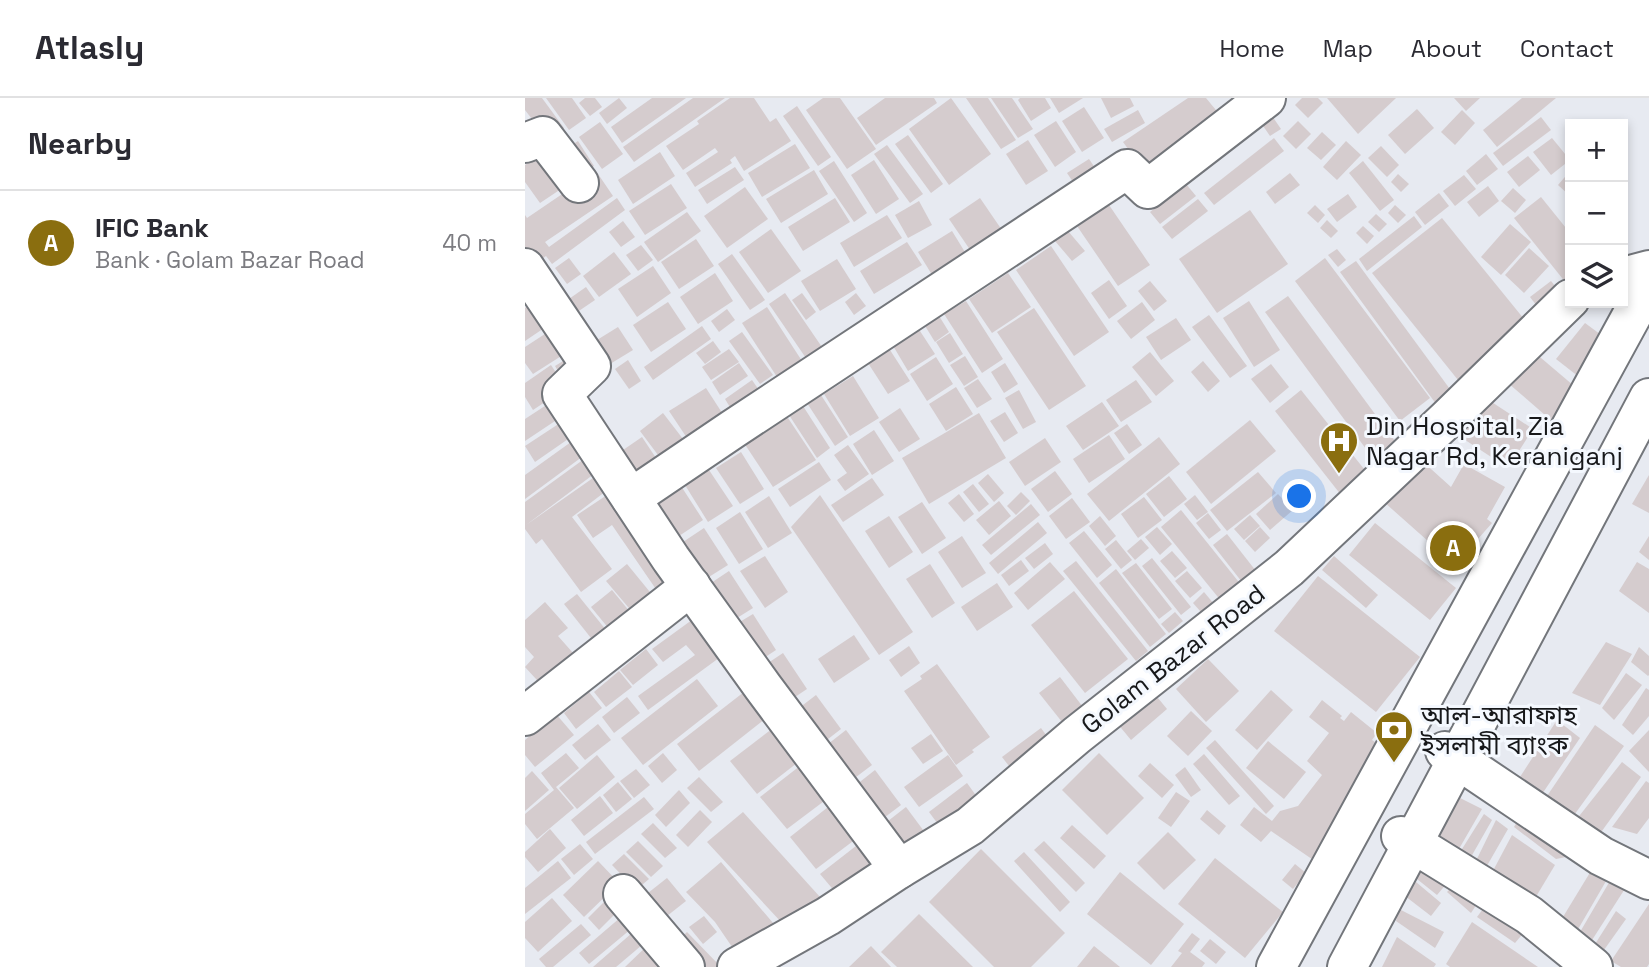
<!DOCTYPE html>
<html lang="en">
<head>
<meta charset="utf-8">
<style>
	body { margin:0; font-family:"Space Grotesk","Noto Sans Bengali",sans-serif; background:#f2f2f3; color:#2b2b33 }
	.controls { position:absolute; right:21px; top:21px; display:grid; overflow:hidden; border-radius:0px; box-shadow:0 4px 10px #0003 }
	.controls button { width:63px; height:63px; display:grid; place-items:center; padding:0; border:0; border-bottom:2px solid #e1e1e2; background:#fff; color:#2b2b33; font:35px sans-serif }
	.you { position:absolute; left:775px; top:399px; width:24px; height:24px; margin:-18px; border:5px solid #fff; border-radius:50%; background:#1a73e8; box-shadow:0 0 0 10px #1a73e833 }
	.badge { display:grid; place-items:center; width:46px; height:46px; border-radius:50%; background:#8a6e0f; color:#fff; font-size:23px; font-weight:700 }
	.pin { position:absolute; translate:-50% -50%; border:4px solid #fff; box-shadow:0 2px 7px #0006 }
	.list { margin:0; padding:0; list-style:none }
	h2 { display:flex; justify-content:space-between; align-items:center; height:91px; margin:0; padding:0 28px; font-size:30px }
	h2 small { font-size:23px; font-weight:400; color:#7c7c81 }
	.list li { display:grid; grid-template-columns:46px 1fr auto; gap:21px; align-items:center; box-sizing:border-box; height:105px; padding:0 28px; border-top:2px solid #e1e1e2 }
	.list b { display:block; font-size:26px; white-space:nowrap }
	.list p { margin:0; font-size:23px; white-space:nowrap; color:#7c7c81 }
	.list em { font-size:23px; font-style:normal; color:#7c7c81 }
	.icon { flex:none; width:38px; height:38px; fill:none; stroke:currentColor; stroke-width:2; stroke-linecap:round; stroke-linejoin:round }
	.map { position:relative; flex:none; width:1124px; height:869px; overflow:hidden }
	header { display:flex; align-items:center; gap:42px; box-sizing:border-box; height:98px; padding:0 35px; background:#fff; border-bottom:2px solid #e1e1e2 }
	header strong { font-size:33px }
	nav { display:flex; gap:38px; margin-inline-start:auto; font-size:24px }
	main { display:flex }
	aside { flex:1; background:#fff }
	.map>svg:first-child { display:block }
	.building { fill:#d5ccce }
	.lines { fill:none; stroke-linecap:round; stroke-linejoin:round }
	.minor-casing { stroke:#73767b; stroke-width:42 }
	.highway-casing { stroke:#73767b; stroke-width:42 }
	.minor { stroke:#fff; stroke-width:38 }
	.highway { stroke:#fff; stroke-width:38 }
	.labels { text-anchor:middle; stroke-width:6; stroke-linejoin:round; paint-order:stroke }
	.poi-label { font-size:26px; fill:#17181a; stroke:#f4f8fe; text-anchor:start }
	.street-label { font-size:26px; fill:#17181a; stroke:#f4f8fe }
</style>
</head>
<body>
<header>
<strong>Atlasly</strong>
<nav><a>Home</a><a>Map</a><a>About</a><a>Contact</a></nav>
</header>
<main>
<aside>
<h2>Nearby<small></small></h2>
<ul class="list">
<li><span class="badge">A</span><div><b>IFIC Bank</b><p>Bank · Golam Bazar Road</p></div><em>40 m</em></li>
</ul>
</aside>
<div class="map">
<svg width="1124" height="869" viewBox="0 0 1124 869">
	<rect width="100%" height="100%" fill="#e7eaf1"/>
	<g class="building">
		<path d="M0,0H17L39,30L23,42L0,12Z"/>
		<path d="M21,0H47L61,20L44,32Z"/>
		<path d="M60,0H70L77,9L65,18L54,5Z"/>
		<path d="M94,0L102,10L82,26L74,15Z"/>
		<path d="M127,0H161L97,45L86,29Z"/>
		<path d="M168,0H200L109,64L98,49Z"/>
		<path d="M205,0H229L245,24L251,20L266,43L219,73L210,58L205,62L207,65L170,89L161,75L193,54L190,50L158,72L141,48L174,26L172,23Z"/>
		<path d="M298,0H315L351,51L322,71L281,12Z"/>
		<path d="M360,0H409L412,5L351,47L332,20Z"/>
		<path d="M426,0L466,56L424,87L384,31Z"/>
		<path d="M441,0H463L491,42L476,51Z"/>
		<path d="M466,0H487L508,31L493,40Z"/>
		<path d="M495,0H520L526,10L506,23L493,2Z"/>
		<path d="M525,0H558L534,15Z"/>
		<path d="M576,0H605L609,8L586,20Z"/>
		<path d="M663,0H681L695,17L618,71L598,44Z"/>
		<path d="M777,0H793L798,5L783,20L770,7Z"/>
		<path d="M802,0H871L833,36Z"/>
		<path d="M929,0H955L941,13Z"/>
		<path d="M997,0H1031L972,49L958,32Z"/>
		<path d="M272,8L306,59L293,68L258,18Z"/>
		<path d="M559,9L579,40L557,54L537,23Z"/>
		<path d="M892,11L909,30L880,56L863,37Z"/>
		<path d="M613,12L620,25L587,44L579,31Z"/>
		<path d="M937,12L950,25L930,47L916,34Z"/>
		<path d="M745,15L756,31L745,38L734,22Z"/>
		<path d="M1016,19L1026,32L978,68L968,55Z"/>
		<path d="M531,23L551,54L530,69L509,37Z"/>
		<path d="M773,23L786,36L771,51L758,38Z"/>
		<path d="M75,24L98,56L77,71L54,39Z"/>
		<path d="M797,34L811,47L796,62L782,50Z"/>
		<path d="M383,37L418,86L406,95L370,46Z"/>
		<path d="M749,40L759,53L689,107L679,95Z"/>
		<path d="M1027,40L1045,62L1026,77L1008,54Z"/>
		<path d="M503,42L523,73L501,87L481,56Z"/>
		<path d="M53,43L69,68L51,80L35,55Z"/>
		<path d="M821,43L836,57L812,82L798,69Z"/>
		<path d="M270,46L285,70L237,99L223,75Z"/>
		<path d="M362,47L398,96L385,105L349,56Z"/>
		<path d="M856,48L874,67L862,79L843,60Z"/>
		<path d="M20,54L42,87L15,105L0,84V67Z"/>
		<path d="M135,54L150,78L108,106L93,82Z"/>
		<path d="M961,56L973,71L952,87L941,73Z"/>
		<path d="M1003,58L1015,72L994,89L982,74Z"/>
		<path d="M564,61L585,92L563,106L542,75Z"/>
		<path d="M349,62L374,101L351,116L326,77Z"/>
		<path d="M309,63L342,115L329,124L294,73Z"/>
		<path d="M838,63L869,102L855,113L824,75Z"/>
		<path d="M210,69L219,82L182,106L173,92Z"/>
		<path d="M289,72L303,96L256,125L241,101Z"/>
		<path d="M71,73L88,98L20,144L24,149L92,100L100,112L27,166L21,158L17,161L25,171L11,181L0,175V117L2,120Z"/>
		<path d="M1045,73V98L1033,87Z"/>
		<path d="M765,75L775,87L750,106L741,94Z"/>
		<path d="M873,76L884,86L876,94L866,84Z"/>
		<path d="M939,77L951,91L930,108L918,93Z"/>
		<path d="M146,86L162,110L120,137L104,113Z"/>
		<path d="M661,86L671,98L635,126L625,114Z"/>
		<path d="M963,88L974,103L954,119L942,104Z"/>
		<path d="M220,89L243,121L202,150L179,118Z"/>
		<path d="M988,90L1001,102L990,115L976,103Z"/>
		<path d="M914,95L924,108L900,127L890,114Z"/>
		<path d="M823,96L832,109L812,124L802,111Z"/>
		<path d="M1016,99L1045,135V190L989,120Z"/>
		<path d="M310,100L325,124L278,153L263,129Z"/>
		<path d="M455,100L496,160L465,181L424,121Z"/>
		<path d="M673,101L683,113L647,141L637,129Z"/>
		<path d="M394,103L407,127L383,140L370,117Z"/>
		<path d="M584,107L625,167L593,188L552,128Z"/>
		<path d="M790,107L800,117L793,125L782,115Z"/>
		<path d="M870,107L881,117L873,125L863,115Z"/>
		<path d="M725,112L763,166L692,215L654,161Z"/>
		<path d="M162,114L176,133L133,164L119,144Z"/>
		<path d="M851,116L862,126L854,134L843,124Z"/>
		<path d="M362,117L377,140L329,169L315,145Z"/>
		<path d="M889,118L897,129L842,173L834,161Z"/>
		<path d="M917,120L1007,231L937,287L847,175Z"/>
		<path d="M802,122L813,133L806,140L795,130Z"/>
		<path d="M98,123L110,139L96,149L84,134Z"/>
		<path d="M985,126L1006,144L976,177L956,159Z"/>
		<path d="M838,128L849,138L842,146L831,135Z"/>
		<path d="M246,131L276,173L243,195L214,154Z"/>
		<path d="M427,133L459,185L425,206L393,154Z"/>
		<path d="M543,133L560,153L547,163L530,143Z"/>
		<path d="M171,141L189,168L154,191L136,164Z"/>
		<path d="M382,144L397,167L349,196L335,173Z"/>
		<path d="M116,147L128,162L113,173L101,157Z"/>
		<path d="M526,148L584,234L549,258L491,172Z"/>
		<path d="M1004,150L1024,168L999,195L980,177Z"/>
		<path d="M812,151L821,162L813,169L803,157Z"/>
		<path d="M89,154L106,176L74,199L58,178Z"/>
		<path d="M207,156L240,202L225,212L193,166Z"/>
		<path d="M44,160L56,176L42,186L30,170Z"/>
		<path d="M800,160L905,300L875,323L770,183Z"/>
		<path d="M312,161L331,191L295,213L276,183Z"/>
		<path d="M831,163L930,298L914,310L815,174Z"/>
		<path d="M128,168L146,195L112,219L93,191Z"/>
		<path d="M190,175L208,203L173,226L155,199Z"/>
		<path d="M483,175L506,209L467,235L444,201Z"/>
		<path d="M584,182L602,208L584,221L566,195Z"/>
		<path d="M625,183L642,203L629,213L613,193Z"/>
		<path d="M1026,183L1046,208L1024,224L1005,199Z"/>
		<path d="M61,189L70,202L42,221L34,208Z"/>
		<path d="M260,195L314,274L298,285L244,206Z"/>
		<path d="M277,195L291,214L281,222L267,202Z"/>
		<path d="M331,195L341,208L329,217L320,204Z"/>
		<path d="M763,198L878,354L855,370L740,214Z"/>
		<path d="M13,201L28,224L0,243V210Z"/>
		<path d="M441,203L478,261L457,275L419,216Z"/>
		<path d="M724,203L755,252L729,269L698,220Z"/>
		<path d="M143,204L161,231L126,254L108,227Z"/>
		<path d="M617,204L630,222L606,241L592,223Z"/>
		<path d="M242,209L277,263L252,279L217,225Z"/>
		<path d="M509,210L561,288L524,312L472,234Z"/>
		<path d="M202,211L210,222L194,234L186,223Z"/>
		<path d="M411,213L424,234L410,244L397,223Z"/>
		<path d="M684,217L722,268L705,280L667,229Z"/>
		<path d="M651,220L666,242L636,262L621,239Z"/>
		<path d="M1060,225L1083,242L1054,279L1031,261Z"/>
		<path d="M177,228L186,241L128,282L119,269Z"/>
		<path d="M93,229L108,252L44,291L30,268Z"/>
		<path d="M393,230L410,256L383,273L367,246Z"/>
		<path d="M26,232L41,255L8,276L0,265V249Z"/>
		<path d="M217,234L248,277L235,286L204,243Z"/>
		<path d="M425,235L438,256L424,265L411,244Z"/>
		<path d="M188,243L196,254L180,266L171,255Z"/>
		<path d="M204,251L214,264L186,282L177,269Z"/>
		<path d="M365,252L385,283L363,296L343,265Z"/>
		<path d="M625,254L649,283L631,298L607,269Z"/>
		<path d="M1009,254L1055,293L1028,324L983,285Z"/>
		<path d="M440,258L453,279L439,288L425,267Z"/>
		<path d="M411,259L428,286L402,303L385,276Z"/>
		<path d="M103,262L116,283L104,291L90,271Z"/>
		<path d="M678,263L695,283L683,294L666,274Z"/>
		<path d="M214,265L223,278L195,297L187,284Z"/>
		<path d="M480,265L493,286L479,295L466,274Z"/>
		<path d="M746,266L764,289L745,305L726,281Z"/>
		<path d="M26,267L41,290L8,312L0,299V285Z"/>
		<path d="M328,278L354,320L325,338L299,296Z"/>
		<path d="M453,281L467,301L452,310L439,290Z"/>
		<path d="M227,282L236,295L208,314L200,301Z"/>
		<path d="M611,282L627,304L596,324L581,302Z"/>
		<path d="M431,289L448,316L421,333L404,306Z"/>
		<path d="M181,290L214,341L178,364L144,313Z"/>
		<path d="M494,292L511,324L498,331L480,300Z"/>
		<path d="M776,292L847,381L820,402L750,313Z"/>
		<path d="M296,297L323,339L310,348L282,305Z"/>
		<path d="M956,297L1008,331L983,370L931,336Z"/>
		<path d="M26,304L36,319L0,343V321Z"/>
		<path d="M577,304L594,328L558,352L541,328Z"/>
		<path d="M278,308L305,350L292,360L264,317Z"/>
		<path d="M375,310L395,341L374,354L354,324Z"/>
		<path d="M480,314L493,335L479,344L465,323Z"/>
		<path d="M138,315L178,367L154,385L115,333Z"/>
		<path d="M454,315L481,360L404,406L377,360Z"/>
		<path d="M261,317L291,362L248,389L219,345Z"/>
		<path d="M725,322L751,353L686,406L661,374Z"/>
		<path d="M35,325L46,339L10,364L0,348Z"/>
		<path d="M602,326L617,347L604,356L589,335Z"/>
		<path d="M349,332L369,363L347,377L328,346Z"/>
		<path d="M584,337L600,361L564,385L548,361Z"/>
		<path d="M53,339L65,353L0,401V377Z"/>
		<path d="M117,339L135,366L103,388L85,361Z"/>
		<path d="M634,339L655,366L584,423L562,396Z"/>
		<path d="M520,340L536,364L500,388L484,364Z"/>
		<path d="M323,347L344,376L320,393L312,382L322,375L309,357Z"/>
		<path d="M216,354L239,391L215,406L191,370Z"/>
		<path d="M66,356L77,370L1,427L78,373L89,387L47,419L87,471L56,494L17,441L11,446L0,431V404Z"/>
		<path d="M896,362L926,389L939,366L980,389L962,421L967,425L930,467L859,404Z"/>
		<path d="M294,364L306,382L265,409L253,391Z"/>
		<path d="M184,372L208,408L183,424L160,387Z"/>
		<path d="M530,373L547,396L523,414L506,391Z"/>
		<path d="M733,374L751,395L702,433L685,412Z"/>
		<path d="M463,376L479,395L469,404L453,385Z"/>
		<path d="M1124,377V415L1107,406Z"/>
		<path d="M644,378L662,401L639,419L621,396Z"/>
		<path d="M347,380L359,397L318,424L306,407Z"/>
		<path d="M448,386L464,406L454,414L438,394Z"/>
		<path d="M156,388L178,422L142,446L119,412Z"/>
		<path d="M91,391L170,507L137,500L87,427L68,440L52,417Z"/>
		<path d="M496,394L505,403L491,417L482,408Z"/>
		<path d="M434,396L449,416L439,424L423,405Z"/>
		<path d="M753,396L768,412L745,432L731,416Z"/>
		<path d="M295,397L388,534L354,557L266,429Z"/>
		<path d="M670,397L683,414L672,422L659,406Z"/>
		<path d="M244,398L267,435L243,450L220,414Z"/>
		<path d="M619,399L637,422L613,440L596,416Z"/>
		<path d="M547,400L565,424L541,441L524,418Z"/>
		<path d="M474,403L486,418L464,437L451,422Z"/>
		<path d="M397,404L421,440L397,456L373,419Z"/>
		<path d="M506,406L515,417L466,457L457,447Z"/>
		<path d="M656,412L721,493L701,509L636,429Z"/>
		<path d="M215,414L238,451L214,466L191,430Z"/>
		<path d="M683,415L696,432L684,441L671,425Z"/>
		<path d="M725,417L735,428L719,442L709,431Z"/>
		<path d="M364,418L388,454L364,470L340,433Z"/>
		<path d="M575,418L591,438L580,448L564,428Z"/>
		<path d="M513,424L522,435L473,476L464,465Z"/>
		<path d="M850,425L931,490L905,522L824,457Z"/>
		<path d="M632,429L647,446L635,457L620,439Z"/>
		<path d="M735,429L745,440L730,454L720,443Z"/>
		<path d="M179,430L203,467L179,482L155,446Z"/>
		<path d="M559,433L587,467L572,480L544,445Z"/>
		<path d="M702,436L738,482L724,493L688,447Z"/>
		<path d="M437,438L461,475L437,490L413,454Z"/>
		<path d="M1124,438V462L1114,454Z"/>
		<path d="M616,441L624,450L610,462L602,453Z"/>
		<path d="M591,442L607,462L596,471L580,451Z"/>
		<path d="M520,445L528,456L509,471L500,460Z"/>
		<path d="M647,453L662,470L650,480L635,463Z"/>
		<path d="M240,458L263,494L240,510L215,473Z"/>
		<path d="M809,458L853,497L841,510L797,472Z"/>
		<path d="M627,460L666,509L656,517L617,468Z"/>
		<path d="M496,462L504,473L484,488L476,477Z"/>
		<path d="M551,463L623,553L611,563L538,473Z"/>
		<path d="M525,464L540,481L503,512L489,495Z"/>
		<path d="M1112,464L1124,471V515L1094,493Z"/>
		<path d="M611,465L647,511L634,521L597,475Z"/>
		<path d="M102,466L129,499L109,516L81,483Z"/>
		<path d="M405,466L430,505L407,520L381,481Z"/>
		<path d="M591,471L641,536L625,549L574,485Z"/>
		<path d="M204,473L228,510L204,525L180,489Z"/>
		<path d="M662,473L677,490L665,500L650,483Z"/>
		<path d="M793,478L895,559L851,614L749,533Z"/>
		<path d="M472,485L488,509L452,533L436,509Z"/>
		<path d="M87,492L114,525L94,543L66,509Z"/>
		<path d="M549,493L603,561L560,595L506,527Z"/>
		<path d="M679,494L694,512L683,522L668,505Z"/>
		<path d="M52,496L98,553L85,564L39,506Z"/>
		<path d="M20,504L43,530L33,538L56,564L22,593L0,569L9,559L0,549V522Z"/>
		<path d="M650,514L658,523L644,535L636,526Z"/>
		<path d="M228,516L251,552L227,568L203,531Z"/>
		<path d="M171,519L198,557L123,612L113,598L170,557L161,547L138,564L127,551Z"/>
		<path d="M329,537L345,561L309,585L293,561Z"/>
		<path d="M1081,544L1107,556L1075,607L1047,595Z"/>
		<path d="M384,548L395,565L376,579L364,562Z"/>
		<path d="M1114,549L1124,558V577L1123,578L1106,564Z"/>
		<path d="M121,551L133,567L108,587L95,572Z"/>
		<path d="M258,555L282,591L258,607L234,571Z"/>
		<path d="M683,561L714,593L681,624L651,591Z"/>
		<path d="M412,566L465,639L447,652L449,654L431,667L379,593L397,581L395,578Z"/>
		<path d="M94,573L107,589L81,609L69,594Z"/>
		<path d="M1101,575L1117,587L1089,622L1077,610Z"/>
		<path d="M535,579L561,613L541,629L514,595Z"/>
		<path d="M172,581L193,608L118,667L96,640Z"/>
		<path d="M228,587L249,614L174,673L152,646Z"/>
		<path d="M1121,590L1124,592V618L1108,637L1097,627Z"/>
		<path d="M746,592L768,612L732,652L710,632Z"/>
		<path d="M64,594L77,610L51,631L39,615Z"/>
		<path d="M628,594L642,611L606,642L592,625Z"/>
		<path d="M291,597L316,631L232,696L205,663Z"/>
		<path d="M102,599L115,615L89,635L77,619Z"/>
		<path d="M797,602L817,618L815,620L819,623L826,614L852,635L847,642L850,644L797,768L746,733L736,744L715,727L729,709L747,723L755,713L773,708L797,677L782,663L804,635L784,619Z"/>
		<path d="M666,613L687,633L663,658L642,638Z"/>
		<path d="M31,616L49,637L10,669L0,657V642Z"/>
		<path d="M1032,622L1055,640L1015,699L993,682Z"/>
		<path d="M73,626L86,642L60,662L47,647Z"/>
		<path d="M1070,627L1099,648L1047,720L1020,701Z"/>
		<path d="M516,630L539,662L501,690L477,659Z"/>
		<path d="M321,632L347,667L262,731L235,699Z"/>
		<path d="M1124,632V674L1104,653Z"/>
		<path d="M406,636L418,653L398,666L386,650Z"/>
		<path d="M690,642L749,708L741,716L681,650Z"/>
		<path d="M743,643L781,674L759,701L721,670Z"/>
		<path d="M41,655L54,670L31,689L49,710L12,741L0,726V716L29,692L16,675Z"/>
		<path d="M138,655L152,672L137,685L123,668Z"/>
		<path d="M574,655L619,700L582,737L537,692Z"/>
		<path d="M679,656L715,698L704,707L668,666Z"/>
		<path d="M72,657L90,679L52,711L34,690Z"/>
		<path d="M423,657L438,678L394,709L379,689Z"/>
		<path d="M1097,664L1116,679L1074,737L1051,722Z"/>
		<path d="M625,665L649,687L637,700L613,678Z"/>
		<path d="M660,669L676,692L666,699L650,677Z"/>
		<path d="M111,671L125,687L109,700L95,683Z"/>
		<path d="M350,672L376,707L291,771L265,739Z"/>
		<path d="M7,673L24,692L0,713V680Z"/>
		<path d="M174,679L198,704L186,714L162,690Z"/>
		<path d="M1121,683L1124,685V720L1112,736L1087,729Z"/>
		<path d="M93,684L107,701L91,714L78,697Z"/>
		<path d="M442,685L465,717L427,745L404,714Z"/>
		<path d="M154,692L165,705L141,729L130,717Z"/>
		<path d="M651,694L665,703L646,729L633,720Z"/>
		<path d="M75,698L88,715L59,738L46,722Z"/>
		<path d="M931,698L957,711L927,763L906,751Z"/>
		<path d="M119,699L129,711L70,756L61,744Z"/>
		<path d="M381,709L407,744L322,808L295,776Z"/>
		<path d="M175,712L187,724L163,749L151,737Z"/>
		<path d="M682,712L701,728L694,737L675,721Z"/>
		<path d="M999,712L1062,755L1031,761L989,729Z"/>
		<path d="M218,714L305,810L270,839L182,744Z"/>
		<path d="M959,716L967,722L942,766L932,759Z"/>
		<path d="M971,722L983,731L955,780L947,771Z"/>
		<path d="M128,725L152,750L140,760L116,736Z"/>
		<path d="M547,727L581,758L569,771L535,740Z"/>
		<path d="M25,731L41,750L13,774L0,759V754Z"/>
		<path d="M643,734L671,762L639,792L612,765Z"/>
		<path d="M987,737L1030,767L1003,812L962,784Z"/>
		<path d="M113,743L138,768L126,779L101,754Z"/>
		<path d="M519,743L560,785L551,794L509,752Z"/>
		<path d="M55,746L68,761L49,777L36,761Z"/>
		<path d="M456,751L540,835L506,869H469L404,804Z"/>
		<path d="M499,754L545,804L535,814L489,763Z"/>
		<path d="M99,756L124,781L111,792L87,767Z"/>
		<path d="M902,758L928,778L912,797L887,777Z"/>
		<path d="M690,760L758,814L720,860L653,806Z"/>
		<path d="M33,763L46,780L0,816V790Z"/>
		<path d="M73,763L94,785L59,819L38,797Z"/>
		<path d="M196,764L260,839L216,862L190,824L161,794Z"/>
		<path d="M770,766L781,775L768,791L757,782Z"/>
		<path d="M1069,768L1084,778L1045,845L1027,837Z"/>
		<path d="M595,774L659,826L626,867L562,816Z"/>
		<path d="M1089,776L1103,786L1060,853L1048,846Z"/>
		<path d="M142,780L161,803L123,833L104,810Z"/>
		<path d="M935,780L959,795L946,815L922,794Z"/>
		<path d="M891,784L916,805L906,818L880,798Z"/>
		<path d="M27,800L47,823L13,854L0,840V824Z"/>
		<path d="M966,800L1006,826L990,845L952,819Z"/>
		<path d="M82,801L93,813L74,832L63,820Z"/>
		<path d="M1124,806V866L1122,869H1096L1086,863Z"/>
		<path d="M874,811L919,834L910,850L871,823Z"/>
		<path d="M1091,813L1101,821L1074,859L1065,854Z"/>
		<path d="M394,816L448,869H372L356,854Z"/>
		<path d="M179,818L192,834L178,846L164,829Z"/>
		<path d="M96,819L106,831L64,866L54,855Z"/>
		<path d="M947,824L1013,869H925L921,866Z"/>
		<path d="M56,826L66,837L28,869H21L14,861Z"/>
		<path d="M162,834L196,869H155L141,854Z"/>
		<path d="M107,835L117,847L91,869H68Z"/>
		<path d="M667,835L675,841L665,854L680,865L677,869H646L657,855L653,853Z"/>
		<path d="M872,839L911,866L909,869H857Z"/>
		<path d="M685,841L701,854L691,866L675,853Z"/>
		<path d="M125,845L149,869H100Z"/>
		<path d="M346,848L366,869H324Z"/>
		<path d="M569,848L595,869H552Z"/>
	</g>
	<g class="lines">
		<defs>
			<g id="minor">
				<path d="M0,45L18,38L54,85"/>
				<path d="M0,170L66,268L37,296L146,461L238,589L374,771"/>
				<path d="M1098,179L1124,172"/>
				<path d="M106,400L208,331L602,71L623,91L741,0"/>
				<path d="M0,618L166,488"/>
				<path d="M920,653L1076,758L1124,782"/>
				<path d="M876,738L1004,817L1068,869"/>
				<path d="M98,796L160,869"/>
				<path d="M212,869L303,818L374,771L445,728L552,637L764,470L923,320L1045,201"/>
			</g>
			<g id="highway">
				<path d="M751,869L1124,186"/>
				<path d="M822,869L1124,300"/>
			</g>
		</defs>
		<use href="#minor" class="minor-casing"/>
		<use href="#highway" class="highway-casing"/>
		<use href="#minor" class="minor"/>
		<use href="#highway" class="highway"/>
	</g>
	<defs>
		<symbol id="hospital-pin" viewBox="-11 -11 22 30"><path d="M0 17L-7.5 6A9.5 9.5 0 1 1 7.5 6Z" fill="#8a6e0f" stroke="#f4f8fe"/><path d="M-5-5h3v3.5h4V-5h3V5h-3V1.5h-4V5h-3Z" fill="#fff"/></symbol>
		<symbol id="bank-pin" viewBox="-11 -11 22 30"><path d="M0 17L-7.5 6A9.5 9.5 0 1 1 7.5 6Z" fill="#8a6e0f" stroke="#f4f8fe"/><path d="M-6-4H6V4H-6ZM0-2.3a2.3 2.3 0 1 0 0 4.6a2.3 2.3 0 1 0 0-4.6Z" fill="#fff"/></symbol>
	</defs>
	<g fill-rule="evenodd">
		<use href="#hospital-pin" x="792" y="321" width="44" height="60"/>
		<use href="#bank-pin" x="847" y="610" width="44" height="60"/>
	</g>
	<g class="labels">
		<g class="poi-label">
			<text x="841" y="337">Din Hospital, Zia<tspan x="841" dy="30">Nagar Rd, Keraniganj</tspan></text>
			<text x="896" y="626">আল-আরাফাহ<tspan x="896" dy="30">ইসলামী ব্যাংক</tspan></text>
		</g>
		<g class="street-label">
			<text transform="translate(648 561) rotate(-38)" y="9">Golam Bazar Road</text>
		</g>
	</g>
</svg>
<div class="controls">
<button>+</button>
<button>−</button>
<button><svg class="icon" aria-label="layers" viewBox="0 0 24 24"><path d="M12 4l9 5-9 5-9-5zM3 14l9 5 9-5"/></svg></button>
</div>
<div class="you"></div>
<div class="pin badge" style="left:928px;top:450px">A</div>
</div>
</main>
</body>
</html>
